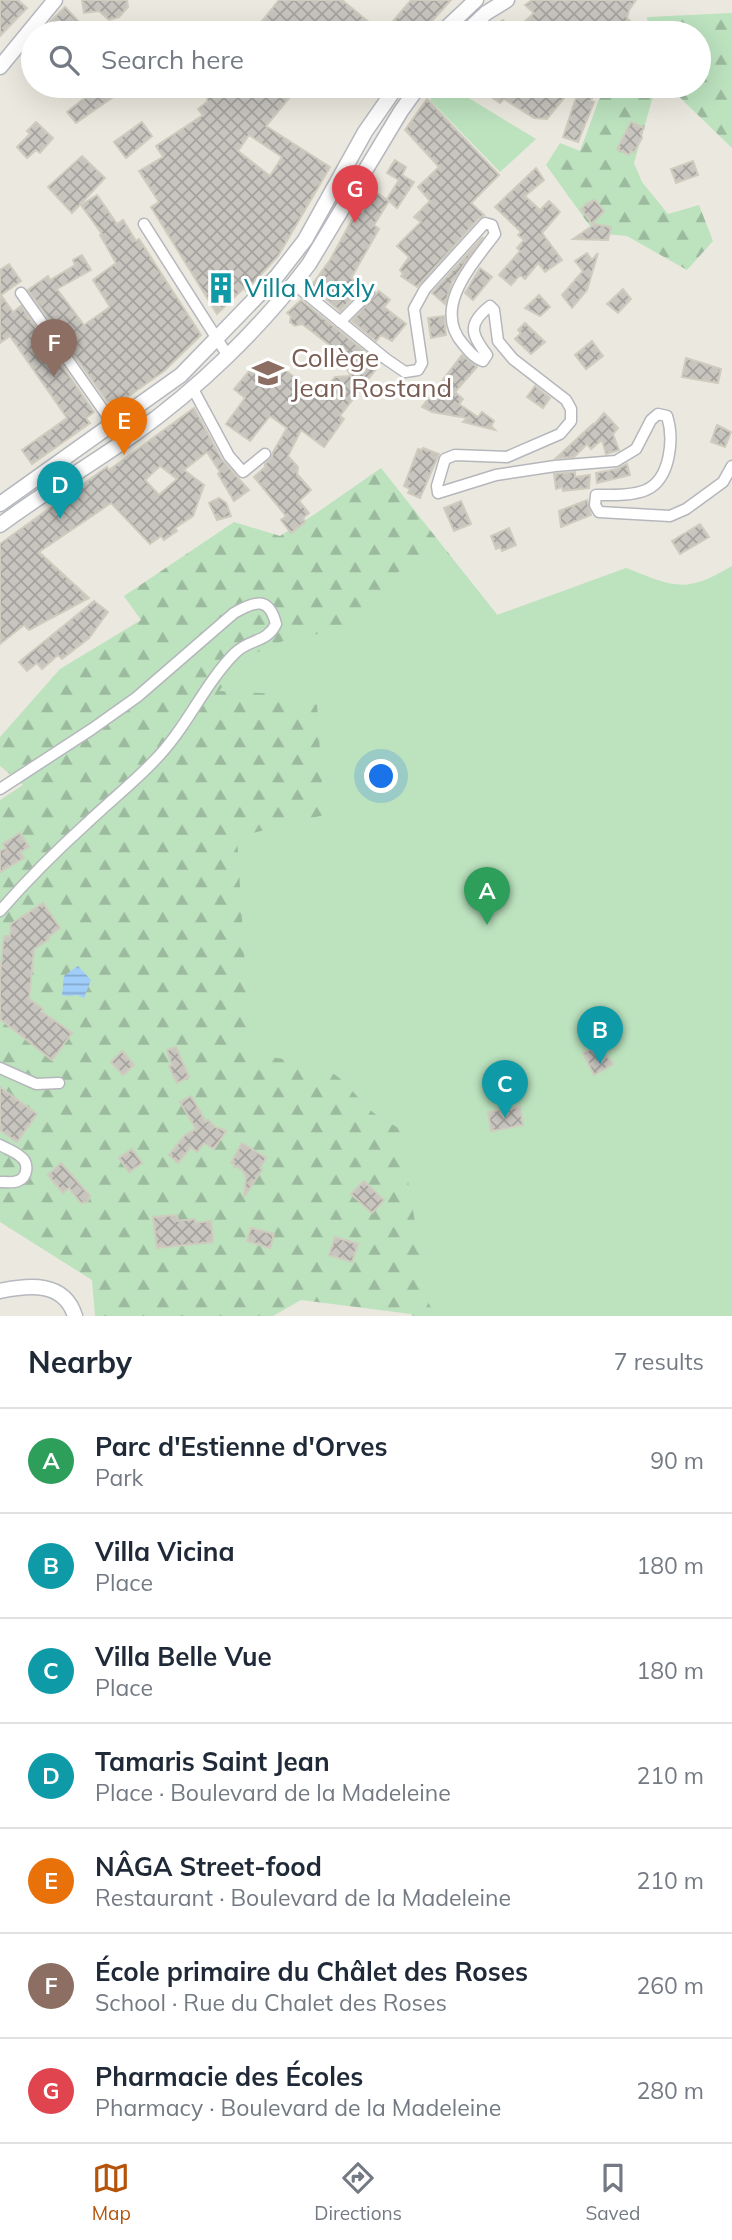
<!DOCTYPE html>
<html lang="en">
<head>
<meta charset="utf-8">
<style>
	body { margin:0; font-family:Mulish,sans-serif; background:#f6f6f7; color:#1f2937 }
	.you { position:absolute; left:382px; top:777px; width:24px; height:24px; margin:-18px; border:5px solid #fff; border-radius:50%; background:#1a73e8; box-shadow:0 0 0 10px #1a73e833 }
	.badge { display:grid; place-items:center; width:46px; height:46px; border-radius:50%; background:#b45309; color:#fff; font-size:23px; font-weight:700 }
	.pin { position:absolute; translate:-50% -58px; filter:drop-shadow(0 2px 4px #0008) }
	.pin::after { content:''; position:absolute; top:37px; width:24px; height:21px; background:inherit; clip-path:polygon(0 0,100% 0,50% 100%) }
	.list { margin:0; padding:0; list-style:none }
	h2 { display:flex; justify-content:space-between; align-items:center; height:91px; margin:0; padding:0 28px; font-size:30px }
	h2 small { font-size:23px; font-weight:400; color:#747a83 }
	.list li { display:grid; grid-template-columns:46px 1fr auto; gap:21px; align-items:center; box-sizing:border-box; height:105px; padding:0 28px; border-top:2px solid #e0e1e3 }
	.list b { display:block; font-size:26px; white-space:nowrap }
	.list p { margin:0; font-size:23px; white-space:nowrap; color:#747a83 }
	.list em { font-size:23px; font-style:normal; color:#747a83 }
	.icon { flex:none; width:38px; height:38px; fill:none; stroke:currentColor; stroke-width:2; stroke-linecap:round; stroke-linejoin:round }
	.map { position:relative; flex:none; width:732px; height:1316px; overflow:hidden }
	.search { position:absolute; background:#fff; box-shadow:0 7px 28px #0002; left:21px; right:21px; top:21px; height:77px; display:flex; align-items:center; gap:18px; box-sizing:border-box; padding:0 24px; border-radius:38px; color:#747a83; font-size:26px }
	.sheet { height:826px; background:#fff }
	nav { display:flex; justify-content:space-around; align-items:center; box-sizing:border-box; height:98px; border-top:2px solid #e0e1e3; background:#fff; font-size:19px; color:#747a83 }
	nav a { display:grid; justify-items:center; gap:4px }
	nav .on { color:#b45309 }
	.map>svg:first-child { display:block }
	.forest { fill:url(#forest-firs) }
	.park { fill:#bce2be }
	.water { fill:url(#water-rules) }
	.building { fill:url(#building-cross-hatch); stroke:#cfcbbe; stroke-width:2; fill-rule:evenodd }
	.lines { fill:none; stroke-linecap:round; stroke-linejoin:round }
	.street-casing { stroke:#b5b7bc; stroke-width:13 }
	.secondary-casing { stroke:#b5b8be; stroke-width:17 }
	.street { stroke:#fff; stroke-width:10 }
	.secondary { stroke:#fff; stroke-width:14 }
	.labels { text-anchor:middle; stroke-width:6; stroke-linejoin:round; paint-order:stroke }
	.culture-label { font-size:26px; fill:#0d838f; stroke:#fff; text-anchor:start }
	.education-label { font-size:26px; fill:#785e54; stroke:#fff; text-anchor:start }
</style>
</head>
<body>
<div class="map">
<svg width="732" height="1316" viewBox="0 0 732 1316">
	<defs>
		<pattern id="forest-firs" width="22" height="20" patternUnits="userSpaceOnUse" patternTransform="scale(1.75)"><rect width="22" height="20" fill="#bce2be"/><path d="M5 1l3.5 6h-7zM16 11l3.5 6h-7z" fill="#9cba9e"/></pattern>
		<pattern id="water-rules" width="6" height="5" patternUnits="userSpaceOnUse" patternTransform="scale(1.75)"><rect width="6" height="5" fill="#a0cdfa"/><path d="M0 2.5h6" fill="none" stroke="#85a9ce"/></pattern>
		<pattern id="building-cross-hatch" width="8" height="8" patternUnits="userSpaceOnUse" patternTransform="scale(1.75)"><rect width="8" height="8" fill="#c8c5bf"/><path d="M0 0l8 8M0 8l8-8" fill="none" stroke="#a5a39f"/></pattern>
	</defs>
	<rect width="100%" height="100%" fill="#ebe9df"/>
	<g class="forest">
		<path d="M732,13V148L668,86H699V33H649L647,17Z"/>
		<path d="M604,86H656L634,163L642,182L668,214L699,205L713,241L687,270L627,236L595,233L546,165L560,143L580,151Z"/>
		<path d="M381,468L563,698L732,1316H413L411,1314L301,1300L273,1316H95L92,1280L0,1222V800L23,785L0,766V737L60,669L141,620L124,596L234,522L280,536L315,514Z"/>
	</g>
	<g class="park">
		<path d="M441,86H449L536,139L500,172L430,100Z"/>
		<path d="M437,540L497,615L626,568C675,587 685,594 732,566V1316H436L429,1304L399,1128C387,1122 376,1116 367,1107C356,1096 345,1080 332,1073C309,1060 281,1061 257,1053L249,1037L237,837L324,815L317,705L282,694L219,691L242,659L283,641L352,627L389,580Z"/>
	</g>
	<path class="water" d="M78,966L91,980L84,998L77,995L68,996L62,995L64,976Z"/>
	<g class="building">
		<path d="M0,0H18L27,8L0,36Z"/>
		<path d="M82,0H127L128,7L119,17L109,20L99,11L84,13Z"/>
		<path d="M279,0H342L382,33H268L259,25Z"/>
		<path d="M411,0H451L421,33H383Z"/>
		<path d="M532,0H636L629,10L627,18L642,33H484L503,20L513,32L534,13L525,5Z"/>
		<path d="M65,7L81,24L72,33H61L50,22Z"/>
		<path d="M87,86H115L119,93L76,123L67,112L91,93Z"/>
		<path d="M208,86H299L266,126L330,167L278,256L246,291L244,288L217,314L151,207L159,202L139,171L163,157L156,146L203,115L198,109L207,102ZM249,135L282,157L270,176L238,151Z"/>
		<path d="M475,86H510L517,92L524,86H553L564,98L547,119L534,118L504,99L500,103Z"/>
		<path d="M580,86H602L590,101L594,102L578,142L563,137Z"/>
		<path d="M427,99L499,175L471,203L484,215L479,218L417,287L401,276L403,274L400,270L409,257L397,246L421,222L414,217L430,201L418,187L439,167L405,130Z"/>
		<path d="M36,122L53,138L40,153L36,150L27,158L17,147L30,134L27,131Z"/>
		<path d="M142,122L152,136L126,158L114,142Z"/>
		<path d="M631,122L644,128L641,133L642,138L634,152L631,151L629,155L617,149Z"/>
		<path d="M82,156L105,178L72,213L48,187Z"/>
		<path d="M395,160L406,167L402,175L414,182L397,208L387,199L399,180L387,173Z"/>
		<path d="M693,161L698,175L676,183L671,169Z"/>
		<path d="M536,168L544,180L525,196L540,210L549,201L560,212L542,233L562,260L545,272L538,263L525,279L520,275L511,285L499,275L520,251L517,248L524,240L518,235L521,232L495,207Z"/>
		<path d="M374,191L389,201L374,225L379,229L351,278L363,287L340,311L311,286L330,260L358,209L362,213Z"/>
		<path d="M97,195L117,224L123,220L136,241L139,239L201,335L164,371L119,403L107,401L28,290L48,276L50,280L75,265L73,260L82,255L91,270L57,289L84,325L110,307L93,280L116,263L100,235L102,234L81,205Z"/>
		<path d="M595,200L604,211L592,224L581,209L587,203Z"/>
		<path d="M595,224L611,227L608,240L573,239Z"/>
		<path d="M483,237L452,282L445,304L432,293Z"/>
		<path d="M587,253L592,260L598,253L587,290L572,308L562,295L583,271L575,261Z"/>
		<path d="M9,264L21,281L1,295L13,312L21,306L94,412L86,418L90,423L32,464L22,450L67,418L10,336L0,343V270Z"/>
		<path d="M480,268L492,277L473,300L465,293Z"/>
		<path d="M623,289L631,299L618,313L607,304Z"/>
		<path d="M379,291L390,300L384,307L406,324L392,341L381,335L376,341L352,321Z"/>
		<path d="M539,295L550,307L540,316L525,308Z"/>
		<path d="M301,300L380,364L340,416L344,419L324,447L301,430L288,456L298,467L297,474L311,490L299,501L309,513L303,518L305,522L291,533L281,520L286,516L254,477L265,467V464L272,457L273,452L287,428L270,416L250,441L226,424L245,398L234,389L255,364L266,372L275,362L318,396L335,377L351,376L344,364L348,359L302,324L295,326L290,322L291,316L287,313Z"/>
		<path d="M444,316L446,335L431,338L428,318Z"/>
		<path d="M525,323L545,342L531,354L515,339L521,333L518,330Z"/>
		<path d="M592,341L603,356L586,369L575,355Z"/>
		<path d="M462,355L477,367L455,392L463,399L459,404L478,417L482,412L494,421L491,426L495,430L463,422L467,418L432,412L422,407Z"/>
		<path d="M686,358L721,369L718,383L682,377Z"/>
		<path d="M535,386L550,398L543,408L527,397Z"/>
		<path d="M194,408L222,460L249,490L234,501L218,474L220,472L207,452L184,470L204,485L193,516L175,528L177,531L164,540L161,536L150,544L111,503L39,552L89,598L29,630L24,625L0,644V544L107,467L109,470ZM160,466L177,479L159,495L145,480Z"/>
		<path d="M604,413L618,428L613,434L619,450L606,454L602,440L591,449L587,444L574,457L556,458L593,424L594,425Z"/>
		<path d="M717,425L731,432L725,447L711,442Z"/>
		<path d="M423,448L439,454L420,498L408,493L410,489L404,486L418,449L422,450Z"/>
		<path d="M627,464L630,475L597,483L596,473L617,469Z"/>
		<path d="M575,472V477L590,475L589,488L563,491L562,487L556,489L554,474Z"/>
		<path d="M219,498L226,503L231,516L217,520L209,503Z"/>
		<path d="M587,500L591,515L561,527L559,511Z"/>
		<path d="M461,501L471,524L454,531L444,508Z"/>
		<path d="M700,524L709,537L680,554L672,541Z"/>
		<path d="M509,528L516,545L502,551L500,547L496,549L491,536Z"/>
		<path d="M94,601L108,612L89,638L62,659L58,655L42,669L37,663L27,671L19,662Z"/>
		<path d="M20,833L29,847L20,852L24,858L0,872V851L6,848L3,844Z"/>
		<path d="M43,903L60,928L48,937L49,939L34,949L29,999L43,1009L41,1011L72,1033L52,1060L0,1019V975L4,936H10L11,924Z"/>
		<path d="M598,1045L613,1064L594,1075L583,1053Z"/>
		<path d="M176,1047L189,1077L177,1083L169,1066L172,1065L167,1050Z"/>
		<path d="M122,1051L134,1065L123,1075L111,1062Z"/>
		<path d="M0,1087L37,1114L17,1142L0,1130Z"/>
		<path d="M191,1096L206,1122L208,1120L215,1127L226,1131L214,1149L204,1143L197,1152L191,1147L178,1163L169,1155L185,1135L196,1129L180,1102Z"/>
		<path d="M520,1107L523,1125L491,1131L488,1112Z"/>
		<path d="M242,1143L266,1158L260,1168L262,1170L244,1197L246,1178L243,1171L231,1163Z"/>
		<path d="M132,1149L142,1163L129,1172L119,1158Z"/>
		<path d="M61,1163L90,1196L87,1202L81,1203L69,1188L63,1193L48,1175Z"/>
		<path d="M364,1181L384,1200L372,1213L351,1194Z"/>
		<path d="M177,1215L178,1221L195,1219L196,1223L211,1221L213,1242L157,1248L153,1217Z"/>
		<path d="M251,1228L274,1234L270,1248L247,1241Z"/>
		<path d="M335,1237L358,1244L352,1262L329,1255Z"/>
	</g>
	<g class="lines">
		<defs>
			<g id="street">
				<path d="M144,224L228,356"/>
				<path d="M294,284L386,359L405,372L418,370L422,363L414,309L425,289L485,223L492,225L495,234C474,263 431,307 463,344C469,351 474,358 483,361L487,355C471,334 467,324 490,306L494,310L498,341L513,359L566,400L571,409V421L560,434L507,457L455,455L445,459L437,486L438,493L496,475L555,466L616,461L636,449L651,420L658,414L667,416C674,438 671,479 646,490C631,496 612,495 596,495L595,505L599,512L670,516L686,509L723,482L732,466"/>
				<path d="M21,293L113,424"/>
				<path d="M340,322L369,293"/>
				<path d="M193,389L229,456L243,472L265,454"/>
				<path d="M0,789L92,729L137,697L234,613C255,601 269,596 276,624C266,644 249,638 234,654C203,686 186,729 154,761C133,783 109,802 87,823C56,851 27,880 0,911"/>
				<path d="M0,1068L36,1084L59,1083"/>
				<path d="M0,1145C7,1149 16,1152 21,1157C29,1163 28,1177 18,1181C13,1183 5,1182 0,1182"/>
			</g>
			<g id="secondary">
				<path d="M441,33L476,0"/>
				<path d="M465,33L486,13L507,0"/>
				<path d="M0,67L55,0"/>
				<path d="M0,504L181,375L277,276L305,240L365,132L397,86"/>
				<path d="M0,525C43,493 89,466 133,435C198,389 261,328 309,264L401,111L419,86"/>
				<path d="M0,1291C29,1285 64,1281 75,1316"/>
			</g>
		</defs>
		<use href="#street" class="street-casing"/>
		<use href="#secondary" class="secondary-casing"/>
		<use href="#street" class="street"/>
		<use href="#secondary" class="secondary"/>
	</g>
	<defs>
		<symbol id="building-bare" viewBox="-9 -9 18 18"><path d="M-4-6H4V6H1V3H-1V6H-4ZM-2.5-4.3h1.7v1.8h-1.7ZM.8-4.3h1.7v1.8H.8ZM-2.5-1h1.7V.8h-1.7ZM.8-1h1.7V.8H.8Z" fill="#0f9aa8" stroke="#fff" stroke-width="2.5" paint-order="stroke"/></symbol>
		<symbol id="school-bare" viewBox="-9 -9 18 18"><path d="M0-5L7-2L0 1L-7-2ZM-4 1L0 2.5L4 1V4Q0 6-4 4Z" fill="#8d6e63" stroke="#fff" stroke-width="2.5" paint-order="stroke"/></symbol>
	</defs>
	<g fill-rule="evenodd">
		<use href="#building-bare" x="199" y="266" width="44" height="44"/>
		<use href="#school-bare" x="246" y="351" width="44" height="44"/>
	</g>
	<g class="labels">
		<g class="culture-label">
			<text x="244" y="297">Villa Maxly</text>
		</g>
		<g class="education-label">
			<text x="291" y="367">Collège<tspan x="291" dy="30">Jean Rostand</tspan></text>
		</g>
	</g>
</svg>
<div class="you"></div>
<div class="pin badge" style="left:487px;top:925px;background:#2e9e5b">A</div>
<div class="pin badge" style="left:600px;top:1064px;background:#0f9aa8">B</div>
<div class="pin badge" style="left:505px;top:1118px;background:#0f9aa8">C</div>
<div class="pin badge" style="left:60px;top:519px;background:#0f9aa8">D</div>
<div class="pin badge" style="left:124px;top:455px;background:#e8710a">E</div>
<div class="pin badge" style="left:54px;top:377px;background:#8d6e63">F</div>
<div class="pin badge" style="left:355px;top:223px;background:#e0444e">G</div>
<div class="search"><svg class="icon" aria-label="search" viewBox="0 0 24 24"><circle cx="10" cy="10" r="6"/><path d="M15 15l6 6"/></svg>Search here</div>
</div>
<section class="sheet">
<h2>Nearby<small>7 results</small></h2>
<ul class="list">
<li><span class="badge" style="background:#2e9e5b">A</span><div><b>Parc d'Estienne d'Orves</b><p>Park</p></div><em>90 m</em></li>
<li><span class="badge" style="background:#0f9aa8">B</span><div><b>Villa Vicina</b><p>Place</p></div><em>180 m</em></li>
<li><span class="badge" style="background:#0f9aa8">C</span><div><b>Villa Belle Vue</b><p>Place</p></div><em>180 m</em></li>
<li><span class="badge" style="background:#0f9aa8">D</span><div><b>Tamaris Saint Jean</b><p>Place · Boulevard de la Madeleine</p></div><em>210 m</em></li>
<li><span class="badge" style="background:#e8710a">E</span><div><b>NÂGA Street-food</b><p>Restaurant · Boulevard de la Madeleine</p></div><em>210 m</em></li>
<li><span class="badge" style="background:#8d6e63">F</span><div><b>École primaire du Châlet des Roses</b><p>School · Rue du Chalet des Roses</p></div><em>260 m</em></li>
<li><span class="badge" style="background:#e0444e">G</span><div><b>Pharmacie des Écoles</b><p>Pharmacy · Boulevard de la Madeleine</p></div><em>280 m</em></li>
</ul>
</section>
<nav>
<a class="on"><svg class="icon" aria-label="map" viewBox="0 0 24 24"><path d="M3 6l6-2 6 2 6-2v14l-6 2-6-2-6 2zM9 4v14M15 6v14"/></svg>Map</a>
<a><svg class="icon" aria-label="directions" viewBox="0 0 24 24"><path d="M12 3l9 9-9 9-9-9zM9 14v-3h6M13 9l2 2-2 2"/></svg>Directions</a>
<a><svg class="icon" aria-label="saved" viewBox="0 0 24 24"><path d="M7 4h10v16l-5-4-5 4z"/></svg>Saved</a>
</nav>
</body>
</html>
